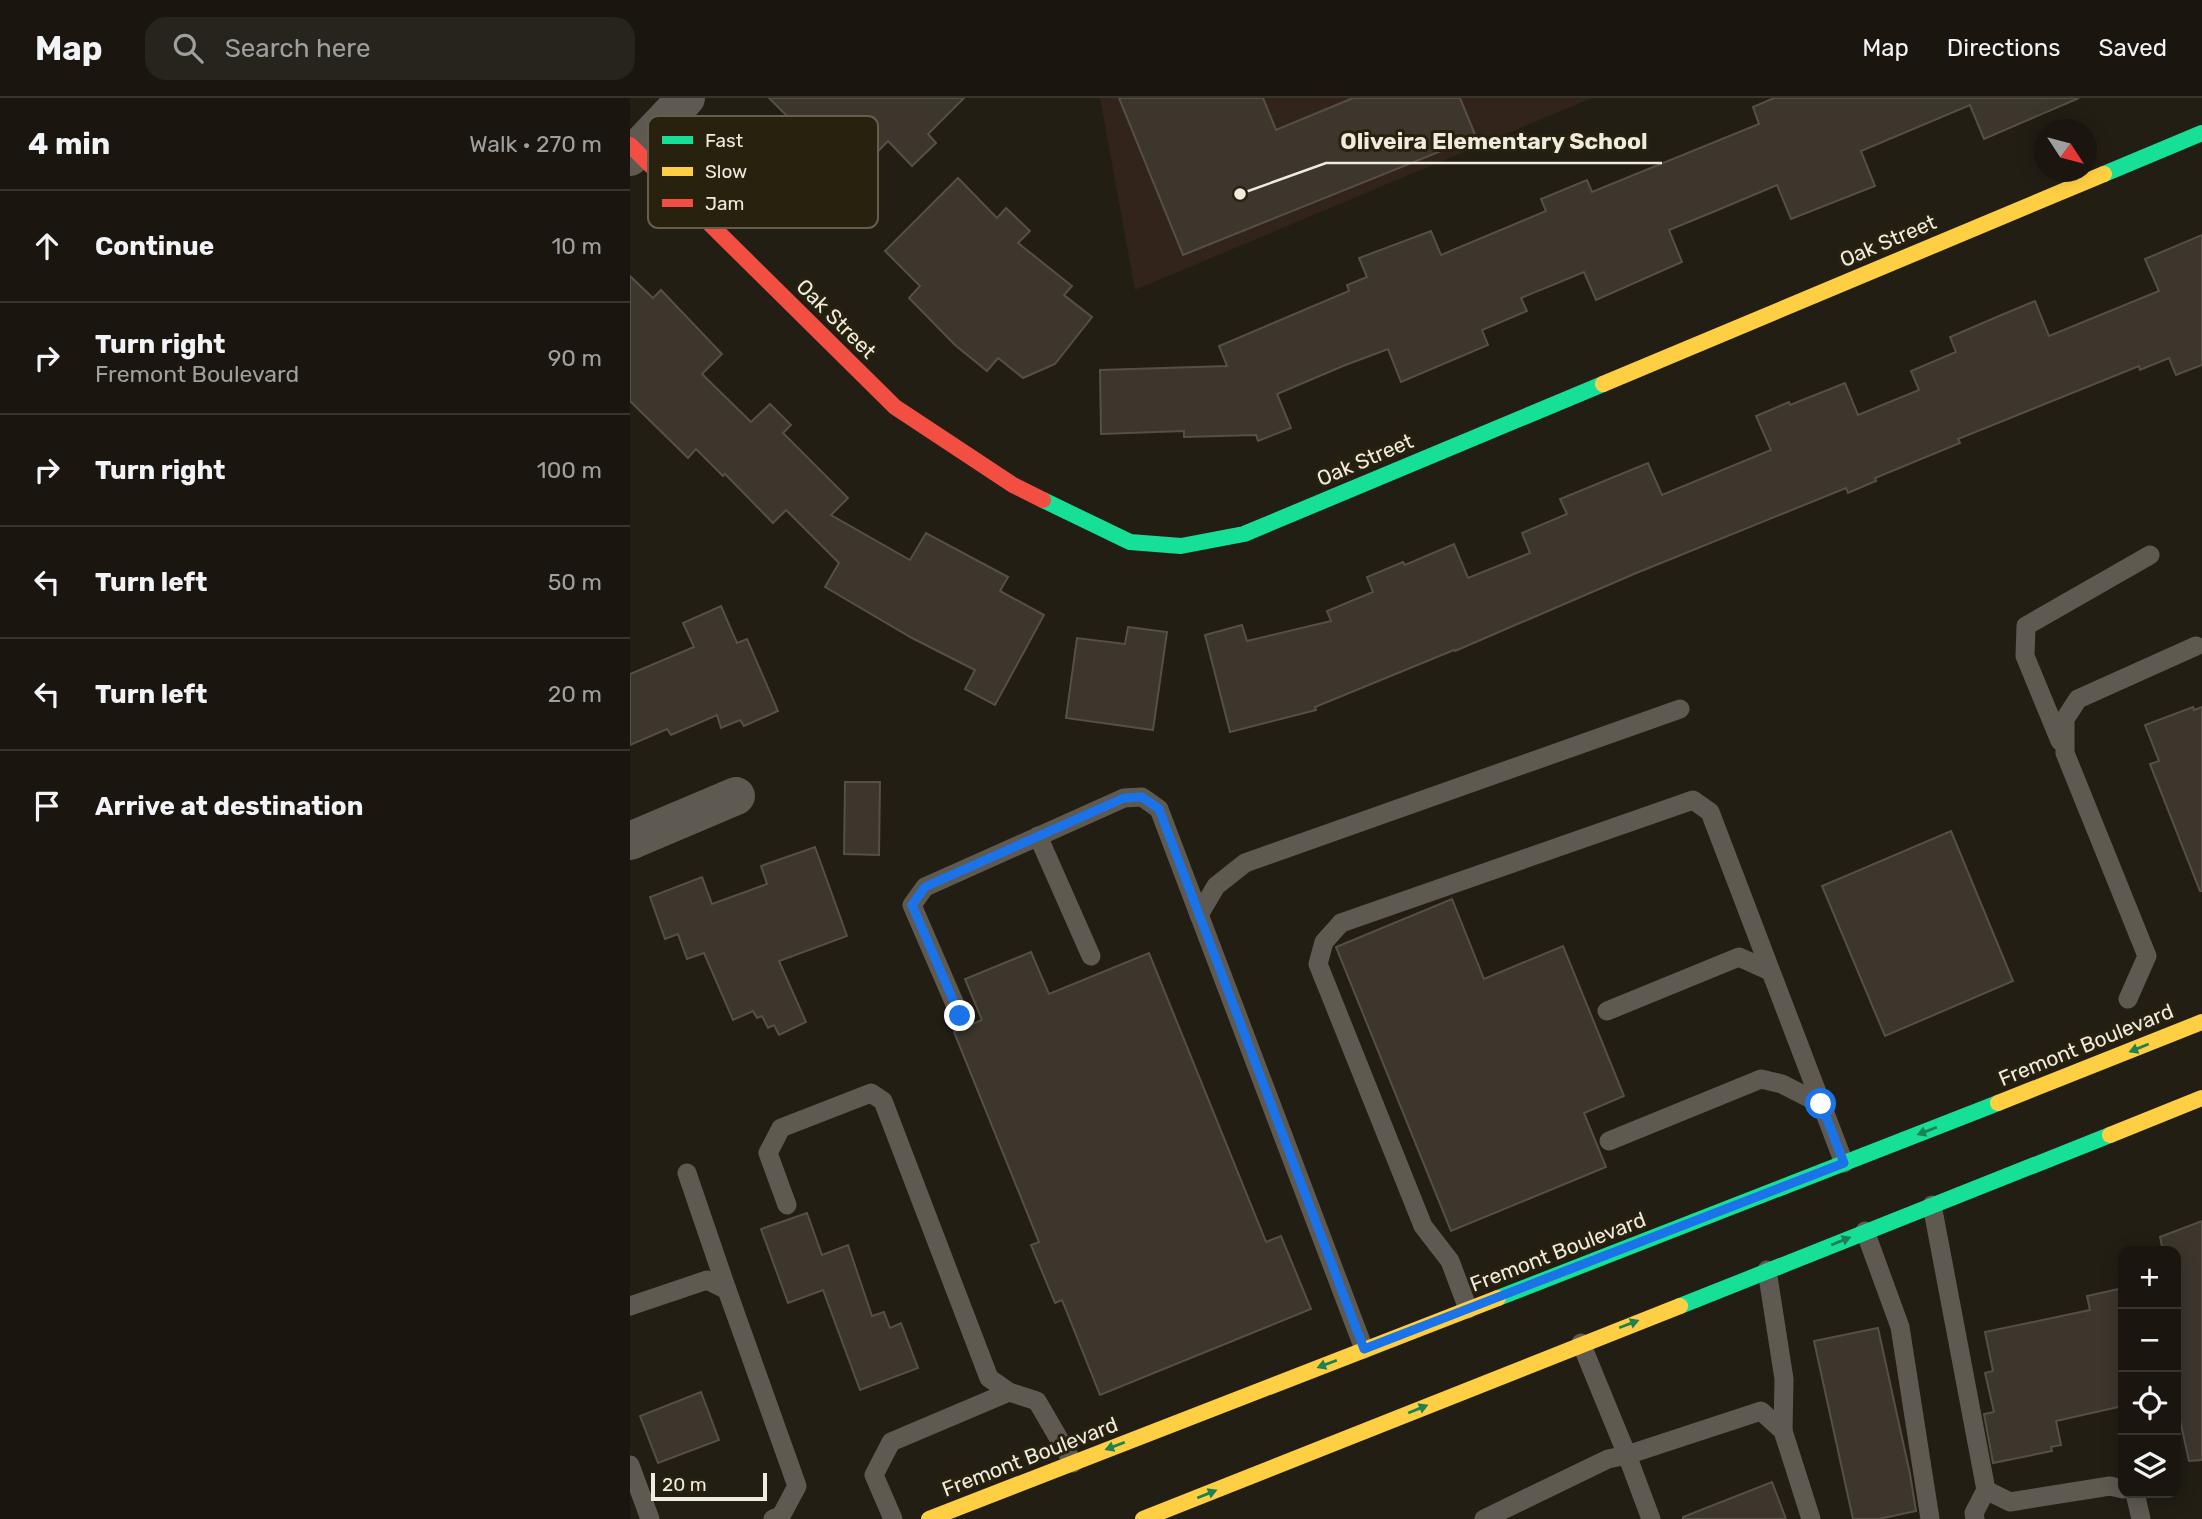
<!DOCTYPE html>
<html lang="en">
<head>
<meta charset="utf-8">
<style>
	body { margin:0; font-family:Rubik,sans-serif; background:#27231d; color:#f1f3f6 }
	.controls { position:absolute; right:21px; bottom:21px; display:grid; overflow:hidden; border-radius:14px; box-shadow:0 4px 18px #0003 }
	.controls button { width:63px; height:63px; display:grid; place-items:center; padding:0; border:0; border-bottom:2px solid #38352f; background:#1a160f; color:#f1f3f6; font:35px sans-serif }
	.compass { position:absolute; left:1404px; top:21px; width:63px; height:63px; border-radius:50%; background:#1a160f; box-shadow:0 4px 18px #0003; rotate:126deg }
	.scale { position:absolute; left:21px; bottom:18px; width:116px; box-sizing:border-box; padding-left:7px; border:4px solid #efebdf; border-top:0; font-size:19px; line-height:24px; white-space:nowrap; color:#efebdf; -webkit-text-stroke:5px #28210e; paint-order:stroke }
	.stop { position:absolute; width:21px; height:21px; margin:-16px; border:5px solid #1a73e8; border-radius:50%; background:#fff }
	.stop.end { background:#1a73e8; border-color:#fff; box-shadow:0 2px 7px #0008 }
	.list { margin:0; padding:0; list-style:none }
	h2 { display:flex; justify-content:space-between; align-items:center; height:91px; margin:0; padding:0 28px; font-size:30px }
	h2 small { font-size:23px; font-weight:400; color:#9f9f9e }
	.list li { display:grid; grid-template-columns:46px 1fr auto; gap:21px; align-items:center; box-sizing:border-box; height:112px; padding:0 28px; border-top:2px solid #38352f }
	.list b { display:block; font-size:26px; white-space:nowrap }
	.list p { margin:0; font-size:23px; white-space:nowrap; color:#9f9f9e }
	.list em { font-size:23px; font-style:normal; color:#9f9f9e }
	.icon { flex:none; width:38px; height:38px; fill:none; stroke:currentColor; stroke-width:2; stroke-linecap:round; stroke-linejoin:round }
	.map { position:relative; flex:none; width:1572px; height:1421px; overflow:hidden }
	header { display:flex; align-items:center; gap:42px; box-sizing:border-box; height:98px; padding:0 35px; background:#1a160f; border-bottom:2px solid #38352f }
	header strong { font-size:33px }
	nav { display:flex; gap:38px; margin-inline-start:auto; font-size:24px }
	.search { width:490px; height:63px; background:#27231d; display:flex; align-items:center; gap:18px; box-sizing:border-box; padding:0 24px; border-radius:21px; color:#9f9f9e; font-size:26px }
	main { display:flex }
	aside { flex:1; background:#1a160f }
	.map>svg:first-child { display:block }
	.education { fill:#32241a }
	.building { fill:#3d362d; stroke:#554f48; stroke-width:2 }
	.lines { fill:none; stroke-linecap:round; stroke-linejoin:round }
	.lane { stroke:#5e5a52; stroke-width:19 }
	.street { stroke:#5e5a52; stroke-width:38 }
	.fast { stroke:#16e098; stroke-width:16 }
	.slow { stroke:#ffcf43; stroke-width:16 }
	.jam { stroke:#f24e42; stroke-width:16 }
	.oneway { fill:#1f8053 }
	.route { stroke:#1a73e8; stroke-width:9 }
	.labels { text-anchor:middle; stroke-width:6; stroke-linejoin:round; paint-order:stroke }
	.street-label { font-size:21px; fill:#efebdf; stroke:#28210e }
	.key { fill:#28210e; stroke:#645e4d; stroke-width:2 }
	.key-label { font-size:19px; fill:#efebdf }
	.leader { fill:none; stroke:#efebdf; stroke-width:2.5 }
	.callout-dot { fill:#efebdf; stroke:#28210e; stroke-width:2.5 }
	.callout-label { font-size:23px; text-anchor:middle; font-weight:bold; fill:#efebdf; stroke:#28210e; stroke-width:6; stroke-linejoin:round; paint-order:stroke }
</style>
</head>
<body>
<header>
<strong>Map</strong>
<div class="search"><svg class="icon" aria-label="search" viewBox="0 0 24 24"><circle cx="10" cy="10" r="6"/><path d="M15 15l6 6"/></svg>Search here</div>
<nav><a>Map</a><a>Directions</a><a>Saved</a></nav>
</header>
<main>
<aside>
<h2>4 min<small>Walk · 270 m</small></h2>
<ul class="list">
<li><svg class="icon" aria-label="ahead" viewBox="0 0 24 24"><path d="M12 20V5M6 11l6-6 6 6"/></svg><div><b>Continue</b></div><em>10 m</em></li>
<li><svg class="icon" aria-label="right" viewBox="0 0 24 24"><path d="M7 20v-9h11M14 6l5 5-5 5"/></svg><div><b>Turn right</b><p>Fremont Boulevard</p></div><em>90 m</em></li>
<li><svg class="icon" aria-label="right" viewBox="0 0 24 24"><path d="M7 20v-9h11M14 6l5 5-5 5"/></svg><div><b>Turn right</b></div><em>100 m</em></li>
<li><svg class="icon" aria-label="left" viewBox="0 0 24 24"><path d="M17 20v-9H6M10 6l-5 5 5 5"/></svg><div><b>Turn left</b></div><em>50 m</em></li>
<li><svg class="icon" aria-label="left" viewBox="0 0 24 24"><path d="M17 20v-9H6M10 6l-5 5 5 5"/></svg><div><b>Turn left</b></div><em>20 m</em></li>
<li><svg class="icon" aria-label="arrive" viewBox="0 0 24 24"><path d="M6 21V4h12l-3 4 3 4H6"/></svg><div><b>Arrive at destination</b></div></li>
</ul>
</aside>
<div class="map">
<svg width="1572" height="1421" viewBox="0 0 1572 1421">
	<rect width="100%" height="100%" fill="#221e14"/>
	<path class="education" d="M470,0H962L505,192Z"/>
	<g class="building">
		<path d="M139,0H334L298,36L306,45L282,68L258,43L189,114L144,70L177,38Z"/>
		<path d="M489,0H633L646,32L723,0H830L846,39L553,157Z"/>
		<path d="M1144,0H1449L1354,41L1340,7L1231,53L1245,88L1161,121L1147,87L1083,114L1039,132L1052,164L966,202L954,174L891,200L897,213L852,232L858,247L771,284L758,251L713,268L647,296L661,330L628,343L626,337L554,339V333L471,336L470,272L597,268L589,248L719,193L717,187L737,179L729,160L801,133L811,157L916,113L911,101L957,82L962,94L1129,26L1123,9Z"/>
		<path d="M328,80L367,120L376,110L400,133L388,145L442,188L434,197L462,219L425,266L393,280L368,260L357,273L325,247L279,200L290,188L255,153Z"/>
		<path d="M1572,137V267L1546,277L1539,260L1510,272L1509,268L1328,341L1330,345L1245,380L1246,383L1218,395L1216,390L1004,476L825,553L824,552L685,609L686,612L600,634L575,537L612,527L617,543L701,523L697,513L743,494L737,479L773,464L775,467L824,446L838,480L900,455L892,435L937,416L930,401L1018,365L1032,397L1141,352L1126,318L1159,304L1160,307L1215,285L1228,317L1289,292L1281,273L1326,254L1320,239L1369,218L1405,203L1419,238L1529,193L1515,161Z"/>
		<path d="M0,178L23,200L31,192L92,256L72,276L121,324L140,306L161,327L153,335L218,400L201,417L280,462L296,435L378,479L370,493L414,517L365,607L335,591L345,572L282,540L195,489L209,465L156,412L143,425L95,376L93,378L66,351L58,360L0,303Z"/>
		<path d="M91,508L107,545L117,541L148,613L114,628L110,622L91,630L87,617L41,637L37,631L0,647V576L64,549L53,525Z"/>
		<path d="M498,529L537,534L523,632L436,620L447,540L495,546Z"/>
		<path d="M1563,609L1564,612L1572,609V793H1570L1520,666L1529,663L1515,627Z"/>
		<path d="M215,684H250L249,757L214,756Z"/>
		<path d="M1321,733L1383,883L1255,938L1192,788Z"/>
		<path d="M185,749L217,838L149,863L176,924L149,937L144,927L138,930L132,918L127,920L123,913L103,922L74,855L57,861L48,836L35,841L20,799L72,779L82,806L137,786L131,768Z"/>
		<path d="M822,801L854,881L933,848L994,998L954,1015L976,1069L821,1133L706,849Z"/>
		<path d="M401,854L419,896L519,855L636,1144L651,1138L681,1211L470,1297L432,1202L425,1205L401,1147L409,1144L324,934L352,922L335,881Z"/>
		<path d="M177,1115L192,1157L218,1147L242,1218L254,1214L260,1230L271,1225L288,1270L230,1292L193,1192L158,1205L131,1131Z"/>
		<path d="M1572,1123V1362L1559,1363L1546,1304V1153H1533L1530,1139Z"/>
		<path d="M1493,1190V1308L1426,1323L1431,1347L1421,1349L1422,1353L1363,1365L1354,1316L1364,1314L1355,1275L1363,1273L1355,1234L1460,1212L1457,1198Z"/>
		<path d="M1248,1230L1280,1376L1286,1413L1249,1421H1223L1184,1243Z"/>
		<path d="M71,1294L89,1342L28,1365L10,1318Z"/>
		<path d="M1142,1384L1156,1421H1053V1419Z"/>
	</g>
	<g class="lines">
		<g class="lane">
			<path d="M1430,643L1395,558L1396,528L1520,457"/>
			<path d="M408,738L461,858"/>
			<path d="M569,817L586,788L615,765L1050,611"/>
			<path d="M1498,901L1517,858L1435,655V621L1448,601L1566,548"/>
			<path d="M977,913L1109,859L1140,873"/>
			<path d="M330,918L282,807L295,789L494,700L512,699L529,711L734,1251"/>
			<path d="M979,1043L1131,981L1152,986L1191,1006"/>
			<path d="M57,1075L97,1192"/>
			<path d="M157,1107L138,1055L151,1030L241,995L253,1003L359,1280L379,1294L407,1303L443,1365"/>
			<path d="M1302,1107L1356,1392L1344,1415L1345,1421"/>
			<path d="M1235,1133L1270,1229L1300,1421"/>
			<path d="M1137,1172L1154,1281L1153,1333"/>
			<path d="M0,1208L77,1182L97,1192L167,1388L151,1418L143,1421"/>
			<path d="M838,1211L820,1163L793,1128L688,866L694,844L711,825L1063,702L1080,714L1214,1065"/>
			<path d="M951,1245L997,1357L1131,1313L1153,1333L1181,1421"/>
			<path d="M0,1367L20,1421"/>
			<path d="M1356,1392L1380,1404L1480,1388L1493,1391"/>
			<path d="M1505,1395L1511,1421"/>
			<path d="M263,1421L244,1377L261,1344L379,1294"/>
			<path d="M854,1421L978,1361L997,1357L1021,1421"/>
		</g>
		<g class="street">
			<path d="M0,59L56,0"/>
			<path d="M0,743L106,698"/>
		</g>
		<g class="fast">
			<path d="M1474,76L1572,35"/>
			<path d="M413,402L500,444L551,448L614,436L973,286"/>
			<path d="M868,1200L1368,1005"/>
			<path d="M1050,1208L1480,1037"/>
		</g>
		<g class="slow">
			<path d="M973,286L1474,76"/>
			<path d="M1368,1005L1572,924"/>
			<path d="M1480,1037L1572,1000"/>
			<path d="M299,1421L868,1200"/>
			<path d="M513,1421L1050,1208"/>
		</g>
		<path class="jam" d="M0,47L265,309L383,387L413,402"/>
	</g>
	<defs><path id="oneway-solid" d="M-6-.8H1V-3.2L6.5 0L1 3.2V.8H-6Z" transform="scale(1.75)"/></defs>
	<g class="oneway">
		<use href="#oneway-solid" transform="translate(1509 950) rotate(158)"/>
		<use href="#oneway-solid" transform="translate(1297 1033) rotate(159)"/>
		<use href="#oneway-solid" transform="translate(1211 1143) rotate(-22)"/>
		<use href="#oneway-solid" transform="translate(999 1226) rotate(-21)"/>
		<use href="#oneway-solid" transform="translate(697 1266) rotate(159)"/>
		<use href="#oneway-solid" transform="translate(788 1311) rotate(-22)"/>
		<use href="#oneway-solid" transform="translate(485 1348) rotate(159)"/>
		<use href="#oneway-solid" transform="translate(577 1396) rotate(-22)"/>
	</g>
	<g class="lines">
		<path class="route" d="M330,918L282,807L295,789L494,700L512,699L529,711L734,1251L1214,1065L1191,1006"/>
	</g>
	<g class="labels">
		<g class="street-label">
			<text transform="translate(1258 143) rotate(-23)" y="7">Oak Street</text>
			<text transform="translate(206 221) rotate(45)" y="7">Oak Street</text>
			<text transform="translate(735 362) rotate(-23)" y="7">Oak Street</text>
			<text transform="translate(1456 947) rotate(-22)" y="7">Fremont Boulevard</text>
			<text transform="translate(928 1154) rotate(-21)" y="7">Fremont Boulevard</text>
			<text transform="translate(400 1359) rotate(-21)" y="7">Fremont Boulevard</text>
		</g>
	</g>
	<rect x="18" y="18" width="230" height="112" rx="10" class="key"/>
	<rect x="32" y="38" width="31" height="8" fill="#16e098"/>
	<rect x="32" y="69" width="31" height="9" fill="#ffcf43"/>
	<rect x="32" y="101" width="31" height="8" fill="#f24e42"/>
	<g class="key-label">
		<text x="75" y="49">Fast</text>
		<text x="75" y="80">Slow</text>
		<text x="75" y="112">Jam</text>
	</g>
	<path class="leader" d="M610 96L696 65H1032"/>
	<circle class="callout-dot" cx="610" cy="96" r="7"/>
	<g class="callout-label">
		<text x="864" y="51">Oliveira Elementary School</text>
	</g>
</svg>
<div class="controls">
<button>+</button>
<button>−</button>
<button><svg class="icon" aria-label="locate" viewBox="0 0 24 24"><circle cx="12" cy="12" r="6"/><path d="M12 2v4M12 18v4M2 12h4M18 12h4"/></svg></button>
<button><svg class="icon" aria-label="layers" viewBox="0 0 24 24"><path d="M12 4l9 5-9 5-9-5zM3 14l9 5 9-5"/></svg></button>
</div>
<svg class="compass" viewBox="-18 -18 36 36"><path d="M0-13l5 13h-10z" fill="#e53935"/><path d="M0 13l5-13h-10z" fill="#9f9f9e"/></svg>
<div class="scale">20 m</div>
<div class="stop" style="left:1191px;top:1006px"></div>
<div class="stop end" style="left:330px;top:918px"></div>
</div>
</main>
</body>
</html>
